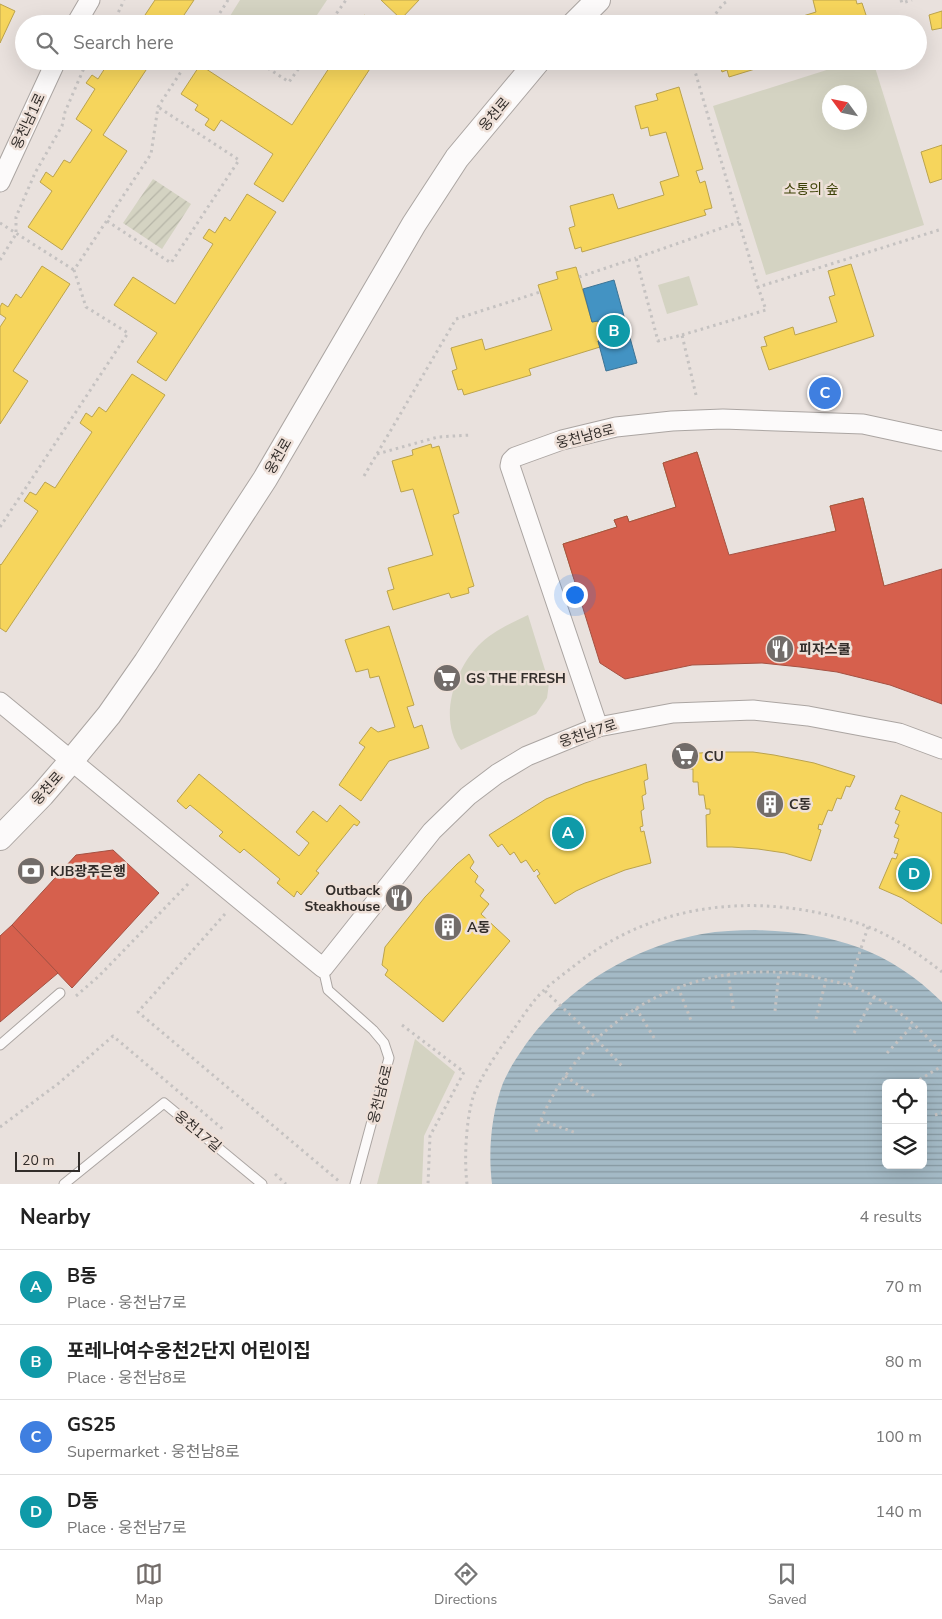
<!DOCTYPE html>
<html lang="en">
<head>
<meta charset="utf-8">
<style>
	body { margin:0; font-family:"Nunito Sans","Noto Sans KR",sans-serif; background:#f6f6f6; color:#222 }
	.controls { position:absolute; right:15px; bottom:15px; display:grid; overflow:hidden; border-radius:8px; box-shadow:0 5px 20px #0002 }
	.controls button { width:45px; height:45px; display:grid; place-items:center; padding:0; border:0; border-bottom:1px solid #e0e0e0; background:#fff; color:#222; font:25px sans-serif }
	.compass { position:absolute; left:822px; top:85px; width:45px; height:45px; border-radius:50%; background:#fff; box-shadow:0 5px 20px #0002; rotate:303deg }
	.scale { position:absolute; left:15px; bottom:12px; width:65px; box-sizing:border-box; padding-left:5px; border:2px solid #322d2a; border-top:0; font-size:14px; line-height:18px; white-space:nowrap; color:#322d2a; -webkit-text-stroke:4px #eee0d8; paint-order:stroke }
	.you { position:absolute; left:574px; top:594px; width:18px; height:18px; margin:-12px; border:4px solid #fff; border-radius:50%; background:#1a73e8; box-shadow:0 0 0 8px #1a73e833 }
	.badge { display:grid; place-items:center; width:32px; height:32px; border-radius:50%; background:#726c69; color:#fff; font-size:16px; font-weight:700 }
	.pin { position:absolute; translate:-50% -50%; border:2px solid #fff; box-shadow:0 1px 5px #0006 }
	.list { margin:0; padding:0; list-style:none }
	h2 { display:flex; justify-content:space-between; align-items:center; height:65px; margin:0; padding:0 20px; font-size:21px }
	h2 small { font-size:16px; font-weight:400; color:#767676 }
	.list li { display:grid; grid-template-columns:32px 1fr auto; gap:15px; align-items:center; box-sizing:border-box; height:75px; padding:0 20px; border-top:1px solid #e0e0e0 }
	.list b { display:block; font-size:19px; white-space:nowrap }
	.list p { margin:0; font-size:16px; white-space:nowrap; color:#767676 }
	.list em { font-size:16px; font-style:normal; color:#767676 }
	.icon { flex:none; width:28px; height:28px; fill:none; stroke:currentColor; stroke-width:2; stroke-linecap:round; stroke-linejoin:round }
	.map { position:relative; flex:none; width:942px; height:1184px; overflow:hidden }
	.search { position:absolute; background:#fff; box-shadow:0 5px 20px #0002; left:15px; right:15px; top:15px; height:55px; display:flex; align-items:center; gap:12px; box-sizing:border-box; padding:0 18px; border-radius:28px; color:#767676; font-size:19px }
	.sheet { height:365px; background:#fff }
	nav { display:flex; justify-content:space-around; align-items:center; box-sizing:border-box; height:70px; border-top:1px solid #e0e0e0; background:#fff; font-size:14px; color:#767676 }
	nav a { display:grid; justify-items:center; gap:2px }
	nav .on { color:#726c69 }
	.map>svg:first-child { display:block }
	.park { fill:#d4d3c2; fill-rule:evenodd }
	.garden { fill:url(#garden-furrows) }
	.water { fill:url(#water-rules); fill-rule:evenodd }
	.homes { fill:#f6d55c; stroke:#bba34d }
	.shops { fill:#d6604d; stroke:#a55142 }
	.schools { fill:#4393c3; stroke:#3e7495 }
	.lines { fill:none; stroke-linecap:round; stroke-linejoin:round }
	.service-casing { stroke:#aba5a2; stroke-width:11 }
	.minor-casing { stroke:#aba5a2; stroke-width:21 }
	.tertiary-casing { stroke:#aba5a2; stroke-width:26 }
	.path { stroke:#c5c2c1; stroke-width:3; stroke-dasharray:2.5 4; stroke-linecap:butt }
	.service { stroke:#fcfafa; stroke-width:9 }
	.minor { stroke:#fcfafa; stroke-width:19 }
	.tertiary { stroke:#fcfafa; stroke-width:24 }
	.labels { text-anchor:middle; stroke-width:5; stroke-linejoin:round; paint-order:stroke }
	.street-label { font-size:14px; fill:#322d2a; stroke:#eee0d8 }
	.park-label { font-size:14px; fill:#3c4005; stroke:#eee0d8 }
	.poi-label { font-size:14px; font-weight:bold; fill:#322d2a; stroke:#eee0d8; text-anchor:start }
</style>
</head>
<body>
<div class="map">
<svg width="942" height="1184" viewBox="0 0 942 1184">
	<defs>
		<pattern id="garden-furrows" width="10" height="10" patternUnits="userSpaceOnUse" patternTransform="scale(1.25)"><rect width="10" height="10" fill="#d4d3c2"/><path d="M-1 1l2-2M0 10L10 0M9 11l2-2" fill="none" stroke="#b6b5a7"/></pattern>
		<pattern id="water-rules" width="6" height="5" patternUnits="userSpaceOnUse" patternTransform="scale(1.25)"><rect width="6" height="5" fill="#a4bac6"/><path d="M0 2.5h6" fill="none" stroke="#8698a1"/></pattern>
	</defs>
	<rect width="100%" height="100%" fill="#e9e1dd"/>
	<g class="park">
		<path d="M240,0H327L311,24H225Z"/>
		<path d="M855,61H873L924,225L766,275L713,106ZM860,92V122H830V92Z"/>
		<path d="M689,276L698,305L667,314L658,285Z"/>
		<path d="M528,615L549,683L547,698L536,714L461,750C438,720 454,671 478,646C491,632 511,623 528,615Z"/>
		<path d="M415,1039L455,1072L424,1136L422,1184H377Z"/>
	</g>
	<path class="garden" d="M153,179L191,204L162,249L123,223Z"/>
	<path class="water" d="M755,930C829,932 888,948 942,1002V1184H492C488,1151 491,1115 503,1083C509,1069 517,1057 526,1044C567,987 633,947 702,934C719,931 737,930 755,930ZM886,1083H923V1165H886Z"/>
	<g class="homes">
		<path d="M155,0H194L178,24H139Z"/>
		<path d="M381,0H419L401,19Z"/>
		<path d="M813,0H856L857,4L862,3L868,21L864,24H777L816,12Z"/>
		<path d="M0,4L15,11L0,43Z"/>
		<path d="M942,11V28L932,30L929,15Z"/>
		<path d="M364,15L378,24H359Z"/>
		<path d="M115,61H152L103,135L127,151L62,250L28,227L52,191L40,182L46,172L53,177L64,160L70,163L92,130L76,119L95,89L86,83L92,75L98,79L107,65L111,67Z"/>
		<path d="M324,61H375L283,202L254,184L273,154L221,120L214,131L205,125L209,119L195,110L198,105L181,94L200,65L292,125L331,65Z"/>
		<path d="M719,61H781L729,77L727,70L722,72Z"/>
		<path d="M679,87L703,169L696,171L700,183L705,181L712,208L704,210L706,215L582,252L581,247L575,249L569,228L575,226L570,206L613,194L618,209L664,195L660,182L679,176L666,132L650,136L648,127L641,129L635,106L658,100L656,94Z"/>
		<path d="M942,145V179L930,183L921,152Z"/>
		<path d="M247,194L276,212L166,381L137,362L157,333L114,305L133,277L175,304L213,244L203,238L209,229L215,233L225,217L230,221Z"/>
		<path d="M851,264L874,336L769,370L761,347L767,346L764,337L793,327L795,335L837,322L829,297L835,295L828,271Z"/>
		<path d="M42,266L70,284L13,371L28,381L0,424V327L6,318L0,314V307L2,303L8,307L16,294L21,298Z"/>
		<path d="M576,267L592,322L598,321L603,339L598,341L600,347L529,369L531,375L464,395L462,389L458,390L452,371L457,369L451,348L482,339L485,350L552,330L538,285L558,279L556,272Z"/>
		<path d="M132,374L165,395L6,632L0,628V564L1,565L38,511L24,501L30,492L36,495L45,482L55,488L92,432L80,423L86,413L92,417L99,407L106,412Z"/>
		<path d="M431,444L432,448L439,446L459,513L453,515L474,586L468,588L469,593L451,598L449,593L393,610L387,591L394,589L388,568L433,555L413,489L401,492L392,461L413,455L412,450Z"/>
		<path d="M697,452L722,534L688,544L686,539L680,541L682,546L574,579L563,544L617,527L614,520L627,516L629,522L676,507L663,463Z"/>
		<path d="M863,498L884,586L851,594L850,589L841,591L842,596L738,621L726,566L750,561L754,577L831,558L826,533L836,531L830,506Z"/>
		<path d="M389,626L414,705L407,707L414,728L422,725L429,748L389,761L361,801L339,785L365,747L359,743L371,727L378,732L395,727L379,676L370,678L368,669L356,672L345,640Z"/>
		<path d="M920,636L922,645L942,640V681L904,690L893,642Z"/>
		<path d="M714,752H753L774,755L814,763L855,776L850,787L846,786L841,799L837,798L832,811L828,810L822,825L819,824L818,829L821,830L811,861L785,853L758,849L732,847H707L706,815L710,814V809H706L704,795H699L698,782H693V769H688L686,754Z"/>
		<path d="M646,764L648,779L644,781L646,794L642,796L644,809L641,811L643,826L640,827L641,832L644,831L651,863L625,870L600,880L576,891L555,904L537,876L540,874L537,869L534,872L526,860L521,863L514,852L510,855L502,844L498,847L489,835L546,799L585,783Z"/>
		<path d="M199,774L299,856L309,843L296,832L313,811L327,822L340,805L360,822L357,826L354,824L316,871L319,873L301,895L297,891L294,897L277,883L280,879L244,849L240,853L219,836L223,832L190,805L186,809L177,801Z"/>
		<path d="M901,795L942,813V924L902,898L879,888L892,858L896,859L898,854L894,853L899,839L894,837L899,825L895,823L900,811L895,809Z"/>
		<path d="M469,854L474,862L470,868L478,876L475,882L484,890L480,896L489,904L481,914L510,941L443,1022L385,975L388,970L382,965L385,947L425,897L457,864Z"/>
	</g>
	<g class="shops">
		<path d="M697,452L729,555L836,531L830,506L863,498L884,586L942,569V704L890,685L837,672L800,667L762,663L692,665L625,679L600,663L563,544L617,527L614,520L627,516L629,522L676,507L663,463Z"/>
		<path d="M113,850L159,893L72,988L12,925L76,855Z"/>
		<path d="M12,925L58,973L0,1022V936Z"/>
	</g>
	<path class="schools" d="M614,280L637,363L606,371L598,341L603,339L598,321L592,322L583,289Z"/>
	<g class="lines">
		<defs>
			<g id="service">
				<path d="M323,968L328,990L373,1030L384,1043L389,1058L355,1184"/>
				<path d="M0,1045L60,993"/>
				<path d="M64,1184L164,1103L262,1184"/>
			</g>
			<g id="minor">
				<path d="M76,24L90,0"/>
				<path d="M0,182L56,61"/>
				<path d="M0,702L323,968L432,831L468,796L497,774L527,756L598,727L673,713L753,710L808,716L872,728L899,733L942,749"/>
				<path d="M598,727L510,466L511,461L515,457L562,440L616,427L672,421L723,419L863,424L942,441"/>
			</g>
			<g id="tertiary">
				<path d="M574,24L598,0"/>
				<path d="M0,838L42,795L72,760L109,715L146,662L265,479L414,224L457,158L538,61"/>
			</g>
		</defs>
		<use href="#service" class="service-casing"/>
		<use href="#minor" class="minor-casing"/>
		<use href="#tertiary" class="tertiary-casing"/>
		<g class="path">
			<path d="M901,0L902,3L912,0"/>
			<path d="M113,24L124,0"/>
			<path d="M213,24L228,0"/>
			<path d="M329,24L346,0"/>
			<path d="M708,24L723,4L729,0"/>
			<path d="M179,61L185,65"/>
			<path d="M257,61L289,82L304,61"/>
			<path d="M692,61L758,287L942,229"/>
			<path d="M107,221L171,263L239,160L158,107"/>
			<path d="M0,223L74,270"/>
			<path d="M0,260L16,234V217L35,173L62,126L65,112L87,61"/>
			<path d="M579,277L636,258"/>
			<path d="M682,335L766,310L758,287"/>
			<path d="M696,395L682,335L658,341L636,258L739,222"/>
			<path d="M377,454L438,437L471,435"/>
			<path d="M364,476L456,319L540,292"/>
			<path d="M0,527L128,333L86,307L74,270L151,154L158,107L188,61"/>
			<path d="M225,914L138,1012L340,1182"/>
			<path d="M728,974L734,1012"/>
			<path d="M849,985L868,927"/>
			<path d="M678,987L692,1023"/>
			<path d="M545,991L596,1039L624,1068"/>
			<path d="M76,996L99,976L190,882"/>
			<path d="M636,1008L656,1041"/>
			<path d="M775,1011L779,972"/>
			<path d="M816,1019L826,980"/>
			<path d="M402,1025L464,1072L430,1136L428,1184"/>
			<path d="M854,1033L874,997"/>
			<path d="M887,1053L913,1025"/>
			<path d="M565,1076L596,1097"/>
			<path d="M914,1083L942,1066"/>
			<path d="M935,1115L942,1113"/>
			<path d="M541,1120L576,1133"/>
			<path d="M0,1127L59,1083L113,1036L225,1131"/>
			<path d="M536,1132C579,1016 698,951 819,978C829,981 839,982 848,985C884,997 919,1025 942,1054"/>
			<path d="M275,1174L286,1184"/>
			<path d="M467,1184C464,1159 466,1121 473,1097C480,1077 501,1047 514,1029C520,1020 527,1010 534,1001C544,988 560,977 574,966C646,909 735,894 824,914C842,918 861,923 878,931C901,942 922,956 942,972"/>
		</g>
		<use href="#service" class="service"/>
		<use href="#minor" class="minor"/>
		<use href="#tertiary" class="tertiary"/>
	</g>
	<defs>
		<symbol id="restaurant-disc" viewBox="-11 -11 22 22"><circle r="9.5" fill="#726c69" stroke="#eee0d8"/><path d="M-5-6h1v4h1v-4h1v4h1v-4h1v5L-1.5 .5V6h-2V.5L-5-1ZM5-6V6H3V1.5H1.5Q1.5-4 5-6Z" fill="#fff"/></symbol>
		<symbol id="supermarket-disc" viewBox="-11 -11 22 22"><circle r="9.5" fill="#726c69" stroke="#eee0d8"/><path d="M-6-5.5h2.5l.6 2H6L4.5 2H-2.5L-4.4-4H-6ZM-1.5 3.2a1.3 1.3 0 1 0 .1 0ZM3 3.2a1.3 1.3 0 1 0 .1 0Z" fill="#fff"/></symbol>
		<symbol id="building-disc" viewBox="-11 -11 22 22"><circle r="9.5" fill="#726c69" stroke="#eee0d8"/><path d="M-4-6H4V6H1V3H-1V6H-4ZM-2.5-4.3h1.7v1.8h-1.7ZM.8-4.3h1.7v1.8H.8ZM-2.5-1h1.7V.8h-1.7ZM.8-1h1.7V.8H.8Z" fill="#fff"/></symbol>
		<symbol id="bank-disc" viewBox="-11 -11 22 22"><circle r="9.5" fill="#726c69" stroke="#eee0d8"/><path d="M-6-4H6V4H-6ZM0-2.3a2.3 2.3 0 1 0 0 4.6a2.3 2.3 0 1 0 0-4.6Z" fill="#fff"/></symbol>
	</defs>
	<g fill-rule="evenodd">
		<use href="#restaurant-disc" x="764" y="633" width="32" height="32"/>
		<use href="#supermarket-disc" x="431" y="662" width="32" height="32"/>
		<use href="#supermarket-disc" x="669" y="740" width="32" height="32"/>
		<use href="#building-disc" x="754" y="788" width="32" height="32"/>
		<use href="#bank-disc" x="15" y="855" width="32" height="32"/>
		<use href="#restaurant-disc" x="383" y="882" width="32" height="32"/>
		<use href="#building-disc" x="432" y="911" width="32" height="32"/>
	</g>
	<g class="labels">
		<g class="street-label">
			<text transform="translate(494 114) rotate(-50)" y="5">웅천로</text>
			<text transform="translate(28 121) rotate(-65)" y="5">웅천남1로</text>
			<text transform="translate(585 436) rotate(-14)" y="5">웅천남8로</text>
			<text transform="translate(278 456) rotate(-60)" y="5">웅천로</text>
			<text transform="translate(588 733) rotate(-18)" y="5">웅천남7로</text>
			<text transform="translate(47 788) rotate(-48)" y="5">웅천로</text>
			<text transform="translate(380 1094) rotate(-76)" y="5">웅천남6로</text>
			<text transform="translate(198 1131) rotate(40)" y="5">웅천17길</text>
		</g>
		<g class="park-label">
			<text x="811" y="194">소통의 숲</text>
		</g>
		<g class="poi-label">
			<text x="799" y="654">피자스쿨</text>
			<text x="466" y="683">GS THE FRESH</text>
			<text x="704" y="761">CU</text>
			<text x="789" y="809">C동</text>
			<text x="50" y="876">KJB광주은행</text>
			<text x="380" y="895" text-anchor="end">Outback<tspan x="380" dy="16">Steakhouse</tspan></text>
			<text x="467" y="932">A동</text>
		</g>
	</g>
</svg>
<div class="controls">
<button><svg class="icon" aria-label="locate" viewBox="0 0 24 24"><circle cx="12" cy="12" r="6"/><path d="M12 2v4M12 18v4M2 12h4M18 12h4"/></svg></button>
<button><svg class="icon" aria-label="layers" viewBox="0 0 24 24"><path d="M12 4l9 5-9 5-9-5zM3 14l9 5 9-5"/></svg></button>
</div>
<svg class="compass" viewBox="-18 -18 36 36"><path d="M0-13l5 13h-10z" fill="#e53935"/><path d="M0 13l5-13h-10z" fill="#767676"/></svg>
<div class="scale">20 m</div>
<div class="you"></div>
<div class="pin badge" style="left:568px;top:833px;background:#0f9aa8">A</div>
<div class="pin badge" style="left:614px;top:331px;background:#0f9aa8">B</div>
<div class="pin badge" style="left:825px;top:393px;background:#3f7fe0">C</div>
<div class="pin badge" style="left:914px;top:874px;background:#0f9aa8">D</div>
<div class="search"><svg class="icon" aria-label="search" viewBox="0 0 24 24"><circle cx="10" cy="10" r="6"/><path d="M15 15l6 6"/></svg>Search here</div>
</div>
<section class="sheet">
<h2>Nearby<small>4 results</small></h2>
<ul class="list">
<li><span class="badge" style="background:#0f9aa8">A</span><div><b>B동</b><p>Place · 웅천남7로</p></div><em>70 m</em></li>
<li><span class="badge" style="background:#0f9aa8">B</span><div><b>포레나여수웅천2단지 어린이집</b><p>Place · 웅천남8로</p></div><em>80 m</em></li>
<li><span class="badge" style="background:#3f7fe0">C</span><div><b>GS25</b><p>Supermarket · 웅천남8로</p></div><em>100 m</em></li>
<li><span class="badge" style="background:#0f9aa8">D</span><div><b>D동</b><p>Place · 웅천남7로</p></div><em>140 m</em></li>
</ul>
</section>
<nav>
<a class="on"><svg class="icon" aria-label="map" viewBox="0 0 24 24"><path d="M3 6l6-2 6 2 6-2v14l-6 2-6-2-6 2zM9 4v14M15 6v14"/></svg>Map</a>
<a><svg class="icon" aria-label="directions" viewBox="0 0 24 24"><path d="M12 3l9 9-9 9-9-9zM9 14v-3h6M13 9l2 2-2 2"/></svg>Directions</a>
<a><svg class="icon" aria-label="saved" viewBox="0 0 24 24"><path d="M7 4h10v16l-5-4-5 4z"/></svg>Saved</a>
</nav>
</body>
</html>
